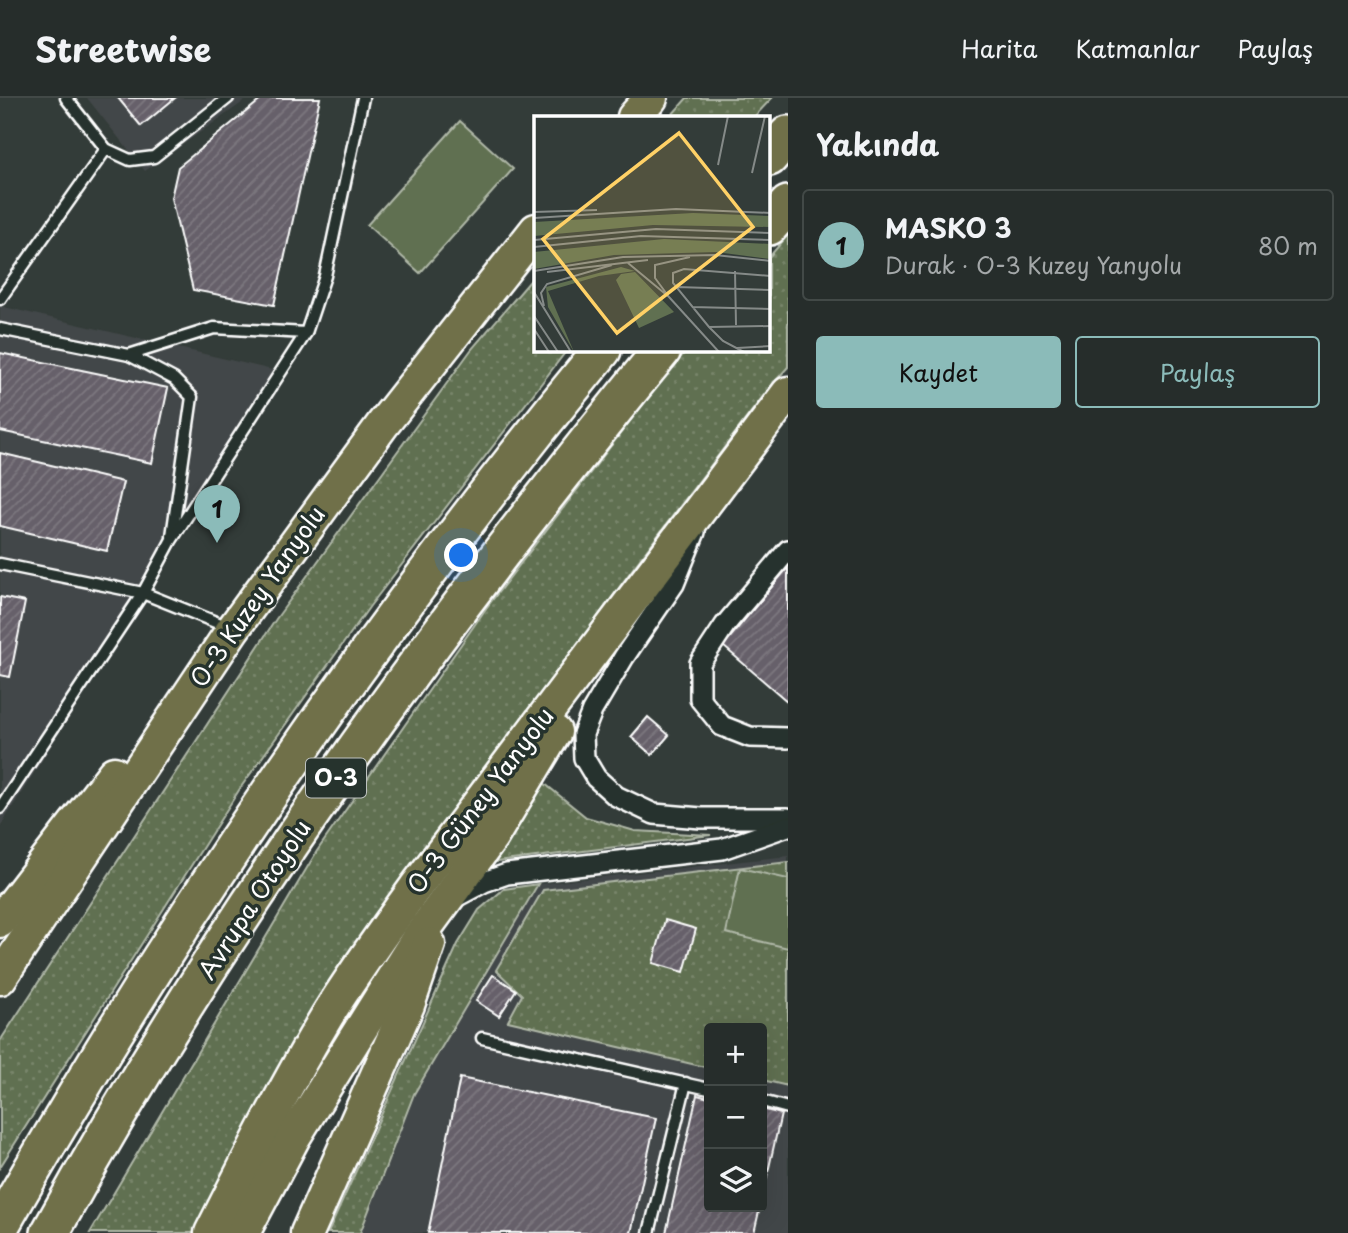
<!DOCTYPE html>
<html lang="tr">
<head>
<meta charset="utf-8">
<style>
	body { margin:0; font-family:"Playpen Sans",sans-serif; background:#323937; color:#f1f3f6 }
	.controls { position:absolute; right:21px; bottom:21px; display:grid; overflow:hidden; border-radius:7px; box-shadow:0 7px 28px #0002 }
	.controls button { width:63px; height:63px; display:grid; place-items:center; padding:0; border:0; border-bottom:2px solid #424947; background:#262d2b; color:#f1f3f6; font:35px sans-serif }
	.you { position:absolute; left:462px; top:458px; width:24px; height:24px; margin:-18px; border:5px solid #fff; border-radius:50%; background:#1a73e8; box-shadow:0 0 0 10px #1a73e833 }
	.badge { display:grid; place-items:center; width:46px; height:46px; border-radius:50%; background:#8bbbb9; color:#111; font-size:23px; font-weight:700 }
	.pin { position:absolute; translate:-50% -58px; filter:drop-shadow(0 2px 4px #0008) }
	.pin::after { content:''; position:absolute; top:37px; width:24px; height:21px; background:inherit; clip-path:polygon(0 0,100% 0,50% 100%) }
	.list { margin:0; padding:0; list-style:none }
	h2 { display:flex; justify-content:space-between; align-items:center; height:91px; margin:0; padding:0 28px; font-size:30px }
	h2 small { font-size:23px; font-weight:400; color:#a4a8a9 }
	.list li { display:grid; grid-template-columns:46px 1fr auto; gap:21px; align-items:center; box-sizing:border-box; height:112px; margin:0 14px 14px; padding:0 14px; border:2px solid #424947; border-radius:7px }
	.list b { display:block; font-size:26px; white-space:nowrap }
	.list p { margin:0; font-size:23px; white-space:nowrap; color:#a4a8a9 }
	.list em { font-size:23px; font-style:normal; color:#a4a8a9 }
	.actions { display:flex; gap:14px; padding:21px 28px }
	.actions a { flex:1; padding:16px 0; border:2px solid #8bbbb9; border-radius:7px; text-align:center; font-size:24px; color:#8bbbb9 }
	.actions .main { background:#8bbbb9; color:#111 }
	.icon { flex:none; width:38px; height:38px; fill:none; stroke:currentColor; stroke-width:2; stroke-linecap:round; stroke-linejoin:round }
	.map { position:relative; flex:none; width:788px; height:1135px; overflow:hidden }
	header { display:flex; align-items:center; gap:42px; box-sizing:border-box; height:98px; padding:0 35px; background:#262d2b; border-bottom:2px solid #424947 }
	header strong { font-size:33px }
	nav { display:flex; gap:38px; margin-inline-start:auto; font-size:24px }
	main { display:flex }
	aside { flex:1; background:#262d2b }
	.map>svg:first-child { display:block }
	.built { fill:#424748; fill-rule:evenodd }
	.grass { fill:url(#grass-dots); stroke:#b0b8a8; stroke-width:2 }
	.pitch { fill:#607051; stroke:#b0b8a8; stroke-width:2 }
	.building { fill:url(#building-hatch); stroke:#fff; stroke-width:2 }
	.lines { fill:none; stroke-linecap:round; stroke-linejoin:round }
	.lane-casing { stroke:#fff; stroke-width:15 }
	.street-casing { stroke:#fff; stroke-width:24 }
	.primary-casing { stroke:#fff; stroke-width:37 }
	.highway-casing { stroke:#fff; stroke-width:42 }
	.lane { stroke:#26332d; stroke-width:10 }
	.street { stroke:#26332d; stroke-width:19 }
	.primary { stroke:#6f704a; stroke-width:32 }
	.highway { stroke:#6f704a; stroke-width:37 }
	.labels { text-anchor:middle; stroke-width:7; stroke-linejoin:round; paint-order:stroke }
	.shield { fill:#26332d; stroke:#bec2c0; stroke-width:2 }
	.shield-label { font-size:23px; font-weight:bold; fill:#fff }
	.street-label { font-size:24px; fill:#fff; stroke:#26332d }
	.inset-road { fill:none; stroke:#858a88; stroke-width:2 }
	.view { fill:#ffd166; fill-opacity:0.15; stroke:#ffd166; stroke-width:3.5 }
	.inset-edge { fill:none; stroke:#fff; stroke-width:3.5 }
</style>
</head>
<body>
<header>
<strong>Streetwise</strong>
<nav><a>Harita</a><a>Katmanlar</a><a>Paylaş</a></nav>
</header>
<main>
<div class="map">
<svg width="788" height="1135" viewBox="0 0 788 1135">
	<defs>
		<pattern id="grass-dots" width="8" height="8" patternUnits="userSpaceOnUse" patternTransform="scale(1.75)"><rect width="8" height="8" fill="#607051"/><path d="M2 2h.1M6 6h.1" fill="none" stroke="#78856b" stroke-width="1.8" stroke-linecap="round"/></pattern>
		<pattern id="building-hatch" width="6" height="6" patternUnits="userSpaceOnUse" patternTransform="scale(1.75)"><rect width="6" height="6" fill="#66606a"/><path d="M-1 1l2-2M0 6l6-6M5 7l2-2" fill="none" stroke="#7d7880"/></pattern>
	</defs>
	<rect width="100%" height="100%" fill="#333c39"/>
	<filter id="ink" filterUnits="userSpaceOnUse"><feTurbulence type="fractalNoise" baseFrequency=".0143" numOctaves="2"/><feDisplacementMap in="SourceGraphic" scale="14" xChannelSelector="R" yChannelSelector="G"/><feConvolveMatrix kernelMatrix="1 2 1 2 8 2 1 2 1" color-interpolation-filters="sRGB"/></filter>
	<g filter="url(#ink)">
		<g class="built">
			<path d="M87,0H249L145,73Z"/>
			<path d="M0,208L285,275L0,729Z"/>
			<path d="M788,758V1135H360L414,996L538,786ZM709,930H762V1109H709Z"/>
		</g>
		<g class="grass">
			<path d="M687,0H772L754,19H670Z"/>
			<path d="M788,137V269L770,289L631,473L459,711L279,975L195,1135H90L317,753L487,509L667,275L687,252H769V159Z"/>
			<path d="M536,176V252H567L370,508L241,689L0,1069V943L276,521L471,252Z"/>
			<path d="M539,681L586,719L635,733L711,737L489,765Z"/>
			<path d="M788,764V988L762,982V930H709V970L508,923L522,897L496,872L543,792Z"/>
			<path d="M538,786L414,996L360,1135H328L458,846L479,812L504,791Z"/>
		</g>
		<g class="pitch">
			<path d="M460,23L513,71L420,175L367,127Z"/>
			<path d="M740,770L788,781V850L726,835Z"/>
		</g>
		<g class="building">
			<path d="M118,0H175L141,28Z"/>
			<path d="M263,0H320L274,207L193,192L171,100L178,69Z"/>
			<path d="M0,255L168,290L152,365L0,333Z"/>
			<path d="M0,355L123,384L107,453L0,428Z"/>
			<path d="M788,469V604L723,548Z"/>
			<path d="M0,499L25,504L10,579L0,577Z"/>
			<path d="M648,619L669,637L652,657L631,639Z"/>
			<path d="M665,822L696,831L684,874L653,865Z"/>
			<path d="M493,877L516,892L499,918L476,903Z"/>
			<path d="M460,980L656,1020L631,1135H428Z"/>
			<path d="M697,997L709,1000V1109H760L754,1135H666Z"/>
			<path d="M762,1011L781,1016L762,1101Z"/>
		</g>
		<g class="lines">
			<defs>
				<g id="lane">
					<path d="M66,0L106,51L130,62L154,59L228,0"/>
					<path d="M0,201L106,51"/>
					<path d="M0,231L129,257L214,230L306,235"/>
					<path d="M129,257L174,281L192,299L172,438"/>
					<path d="M0,466L143,495L228,529"/>
					<path d="M0,710L143,495L171,443L306,235L325,178L363,0"/>
					<path d="M482,940L709,991"/>
					<path d="M762,1003L788,1010"/>
					<path d="M649,1135L686,985"/>
				</g>
				<g id="street">
					<path d="M695,434L674,486L624,559L592,613L583,636L584,660L596,680L616,698L654,716L701,720H788"/>
					<path d="M788,452L725,527L700,565V601L722,628L750,639L788,640"/>
					<path d="M452,801L484,784L507,776L722,751L788,728"/>
				</g>
				<g id="primary">
					<path d="M634,19L651,0"/>
					<path d="M0,823L114,675"/>
					<path d="M0,880L233,531L383,326L536,132"/>
					<path d="M211,1135C248,1062 285,988 327,918C354,874 385,832 415,790L788,295"/>
					<path d="M243,1135L294,1039L354,942L418,840L492,739L555,634"/>
					<path d="M307,1135L408,907L429,846"/>
				</g>
				<g id="highway">
					<path d="M769,59L788,37"/>
					<path d="M769,128L788,107"/>
					<path d="M0,1128C33,1069 68,1011 103,953C253,708 419,474 602,252"/>
					<path d="M50,1135C223,821 435,529 662,252"/>
				</g>
			</defs>
			<use href="#lane" class="lane-casing"/>
			<use href="#street" class="street-casing"/>
			<use href="#primary" class="primary-casing"/>
			<use href="#highway" class="highway-casing"/>
			<use href="#lane" class="lane"/>
			<use href="#street" class="street"/>
			<use href="#primary" class="primary"/>
			<use href="#highway" class="highway"/>
		</g>
	</g>
	<g class="labels">
		<rect class="shield" x="306" y="660.5" width="60" height="39" rx="5"/>
		<g class="shield-label">
			<text x="336" y="688">O-3</text>
		</g>
		<g class="street-label">
			<text transform="translate(258 499) rotate(-55)" y="8">O-3 Kuzey Yanyolu</text>
			<text transform="translate(481 703) rotate(-53)" y="8">O-3 Güney Yanyolu</text>
			<text transform="translate(255 802) rotate(-57)" y="8">Avrupa Otoyolu</text>
		</g>
	</g>
	<g transform="translate(534 18)">
		<rect width="236" height="236" fill="#333c39"/>
		<path d="M159,97L236,100V111L119,109L0,120V106ZM130,123L237,128L236,143L182,136L80,139L0,153V136ZM87,151L101,155L65,160L14,175L40,236L14,191L12,171ZM101,156L140,196L105,212L82,164L87,158Z" fill="#607051"/>
		<path class="inset-road" d="M184,49L194,0M218,57L231,0M0,96L63,94M0,102L142,93L237,97M0,124L122,113L237,117M0,131L107,120L237,124M94,147L135,181L121,162V149L156,141M0,155L89,141L181,139L237,145M201,155L202,209M13,156L114,144M143,171L237,174M0,176L37,236M135,181L185,236M10,190L7,177L13,168L78,149M158,191L237,193M0,200L24,236M175,211L237,210M0,213L15,236M203,232L237,230M210,236L189,225L175,211L139,167V157L150,153L237,160"/>
		<path class="view" d="M145,17L219,111L83,217L9,123Z"/>
		<rect width="236" height="236" class="inset-edge"/>
	</g>
</svg>
<div class="controls">
<button>+</button>
<button>−</button>
<button><svg class="icon" aria-label="layers" viewBox="0 0 24 24"><path d="M12 4l9 5-9 5-9-5zM3 14l9 5 9-5"/></svg></button>
</div>
<div class="you"></div>
<div class="pin badge" style="left:217px;top:445px">1</div>
</div>
<aside>
<h2>Yakında<small></small></h2>
<ul class="list">
<li><span class="badge">1</span><div><b>MASKO 3</b><p>Durak · O-3 Kuzey Yanyolu</p></div><em>80 m</em></li>
</ul>
<div class="actions"><a class="main">Kaydet</a><a>Paylaş</a></div>
</aside>
</main>
</body>
</html>
